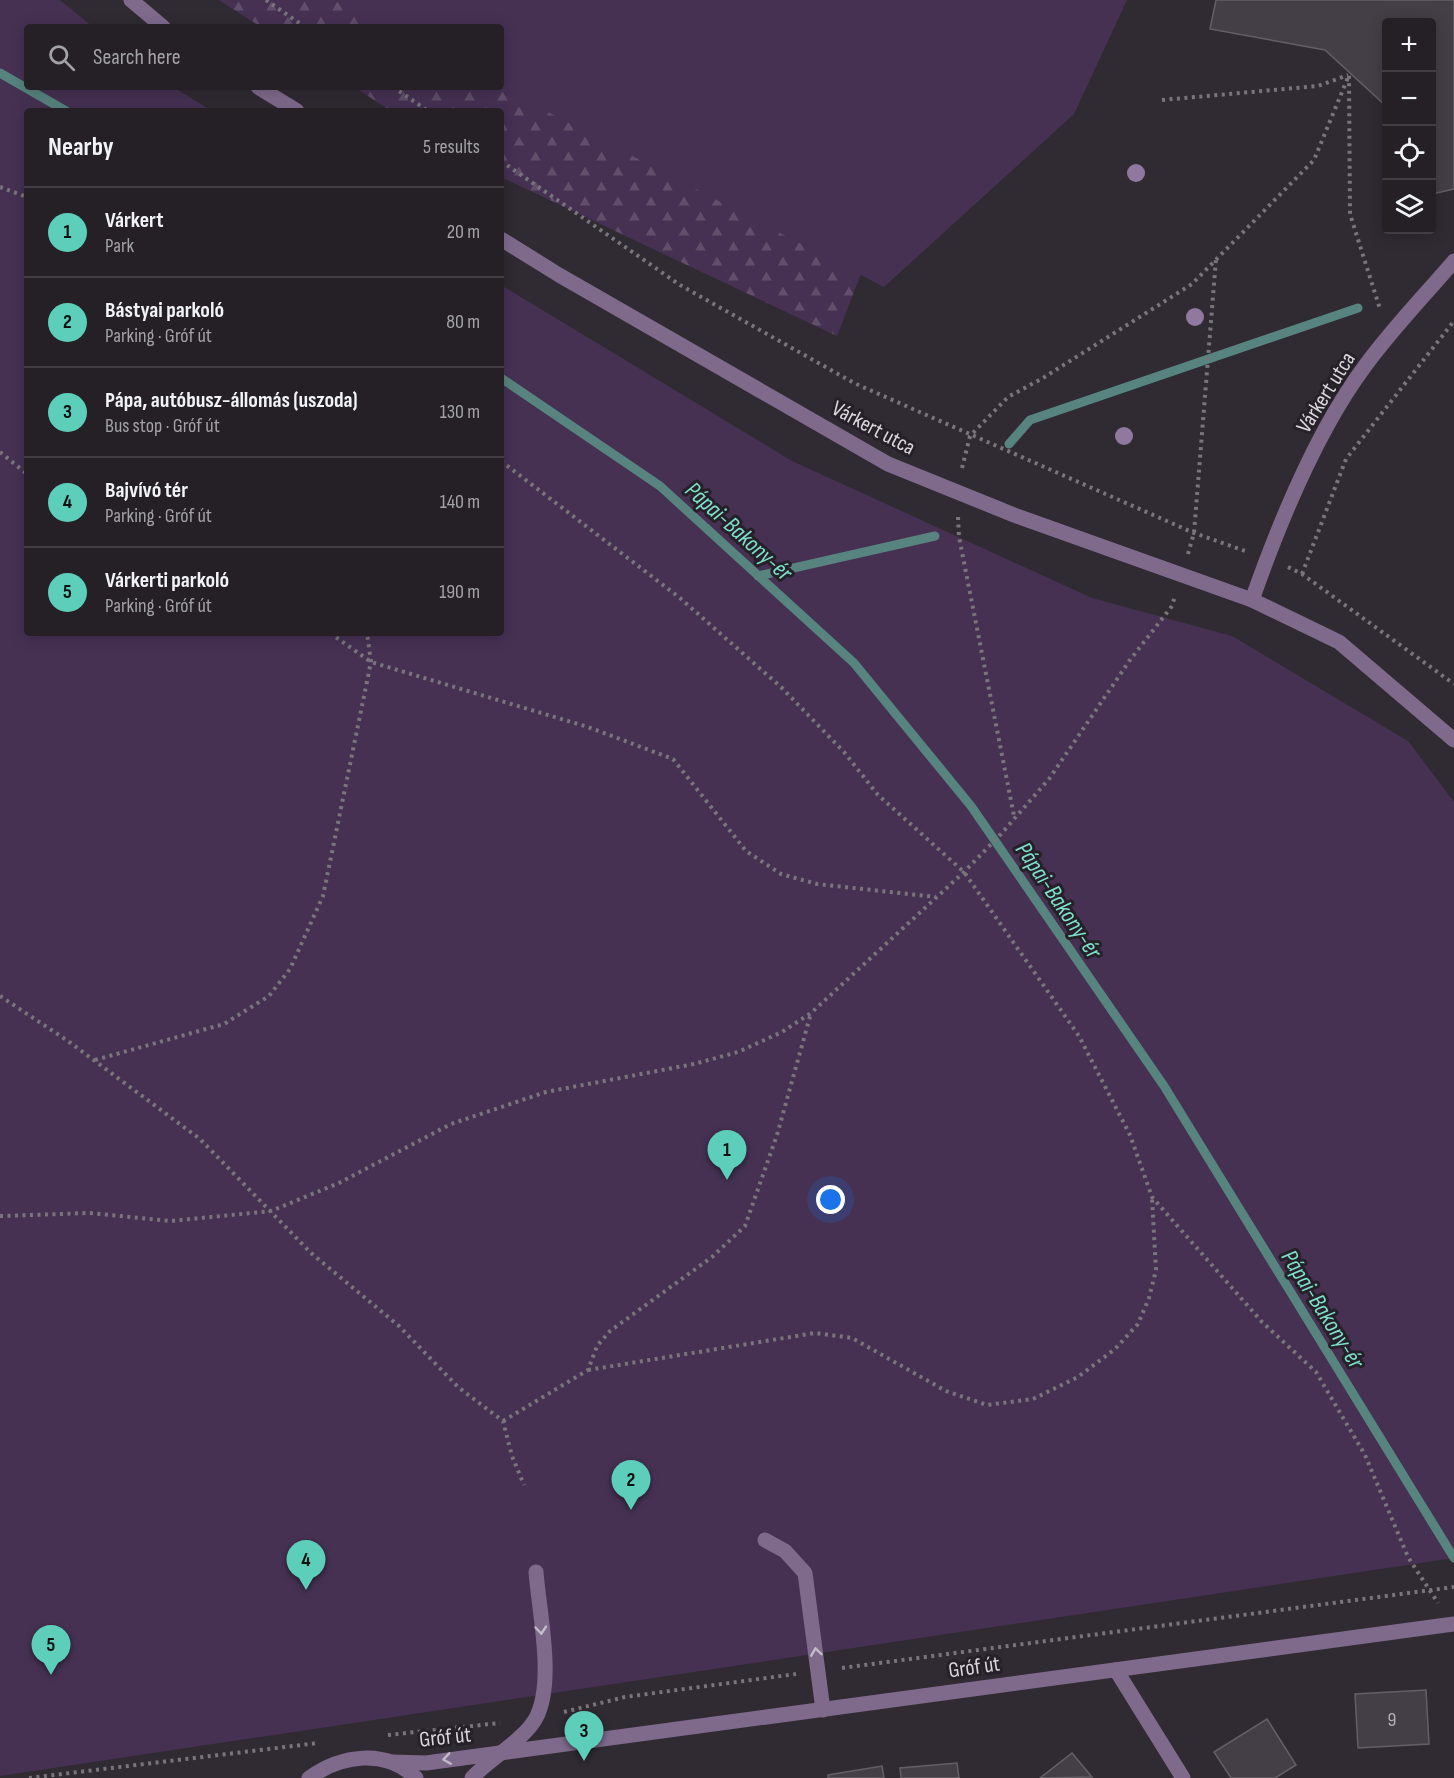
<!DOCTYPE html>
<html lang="en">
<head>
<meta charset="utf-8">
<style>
	body { margin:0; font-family:"Sofia Sans Condensed",sans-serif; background:#2c282e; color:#f1f3f6 }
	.controls { position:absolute; right:18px; top:18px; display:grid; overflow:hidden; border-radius:6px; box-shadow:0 3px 15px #0003 }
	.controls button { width:54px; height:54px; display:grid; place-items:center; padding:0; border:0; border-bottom:2px solid #413e43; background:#242026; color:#f1f3f6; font:30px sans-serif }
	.you { position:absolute; left:831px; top:1200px; width:21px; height:21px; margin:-15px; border:4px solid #fff; border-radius:50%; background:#1a73e8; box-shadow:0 0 0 9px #1a73e833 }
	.badge { display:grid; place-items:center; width:39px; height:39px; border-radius:50%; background:#5dceb9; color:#111; font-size:20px; font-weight:700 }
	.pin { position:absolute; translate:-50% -50px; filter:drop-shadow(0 2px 3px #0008) }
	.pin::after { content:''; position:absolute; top:32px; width:21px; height:18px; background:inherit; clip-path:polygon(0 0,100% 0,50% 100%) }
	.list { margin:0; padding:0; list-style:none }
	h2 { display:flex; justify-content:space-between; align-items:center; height:78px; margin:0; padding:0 24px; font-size:26px }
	h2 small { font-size:20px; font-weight:400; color:#a3a3a7 }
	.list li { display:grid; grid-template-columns:39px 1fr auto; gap:18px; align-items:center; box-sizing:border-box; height:90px; padding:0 24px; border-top:2px solid #413e43 }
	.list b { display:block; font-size:22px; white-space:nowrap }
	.list p { margin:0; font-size:20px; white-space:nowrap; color:#a3a3a7 }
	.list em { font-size:20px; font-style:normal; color:#a3a3a7 }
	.icon { flex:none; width:33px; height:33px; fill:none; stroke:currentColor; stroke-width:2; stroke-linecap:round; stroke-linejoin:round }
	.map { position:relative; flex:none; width:1454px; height:1778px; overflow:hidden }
	.search { position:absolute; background:#242026; box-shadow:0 3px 15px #0003; left:24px; top:24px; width:480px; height:66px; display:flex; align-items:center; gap:15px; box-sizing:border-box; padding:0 21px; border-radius:6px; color:#a3a3a7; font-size:22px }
	.panel { position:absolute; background:#242026; box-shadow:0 3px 15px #0003; left:24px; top:108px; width:480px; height:528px; border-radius:6px }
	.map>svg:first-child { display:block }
	.forest { fill:url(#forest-firs) }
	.park { fill:#463153 }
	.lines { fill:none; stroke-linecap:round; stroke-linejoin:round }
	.stream { stroke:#57847e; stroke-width:9 }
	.building { fill:#443f47; stroke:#645f67; stroke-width:1.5 }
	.path { stroke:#79757b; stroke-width:4; stroke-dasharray:3 4.5; stroke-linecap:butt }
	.minor { stroke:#7f6a8c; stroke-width:15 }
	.tree { fill:#90789f }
	.oneway { stroke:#c3bcc8 }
	.labels { text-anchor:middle; stroke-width:6; stroke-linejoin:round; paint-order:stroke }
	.number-label { font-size:20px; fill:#b4b1b7 }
	.street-label { font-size:22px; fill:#dad7dc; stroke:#262129 }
	.water-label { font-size:24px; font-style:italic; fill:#7ee0cc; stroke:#262129 }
</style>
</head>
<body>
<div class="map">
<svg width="1454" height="1778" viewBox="0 0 1454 1778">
	<defs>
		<pattern id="forest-firs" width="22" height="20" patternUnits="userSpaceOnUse" patternTransform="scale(1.5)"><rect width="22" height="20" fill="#463153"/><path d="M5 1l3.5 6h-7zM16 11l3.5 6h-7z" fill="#604e6b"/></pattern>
	</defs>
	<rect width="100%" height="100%" fill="#302b33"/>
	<path class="forest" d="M219,0H466L867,258L837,336L501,177V111H391L354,87H501V27H261Z"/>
	<g class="park">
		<path d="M0,0H60L93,27H27V87H173L212,111H27V633H501V285L792,461L1092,598L1232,636L1408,741L1454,802V1558L0,1776Z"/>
		<path d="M334,0H1127L1074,114L884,287L500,87L501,27H386Z"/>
	</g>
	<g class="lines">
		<g class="stream">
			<path d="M0,73L66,111"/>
			<path d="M501,378L660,486L854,663L971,806L1164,1086L1454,1558"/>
			<path d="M1009,444L1030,420L1358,308"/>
			<path d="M758,576L935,536"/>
		</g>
	</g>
	<g class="building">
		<path d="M1216,0H1454V189L1432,194V22H1386V106L1325,50L1210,29Z"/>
		<path d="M1426,1690L1429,1744L1358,1748L1355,1694Z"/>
		<path d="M1267,1719L1296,1765L1275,1778H1231L1214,1752Z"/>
		<path d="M1072,1753L1092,1777L1040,1778Z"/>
		<path d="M957,1763L959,1778H901L900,1768Z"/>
		<path d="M882,1766L884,1778H828V1775Z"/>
	</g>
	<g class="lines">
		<g class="path">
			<path d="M266,0L305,27"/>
			<path d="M393,87L428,111"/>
			<path d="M1162,100L1318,86L1348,75"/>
			<path d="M501,161L680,285L854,383L1194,533L1245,551"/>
			<path d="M0,187L27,197"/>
			<path d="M0,452L27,474"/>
			<path d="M501,461L680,598L782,688L844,752L878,795L964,872L1079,1036L1130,1135L1152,1197L1262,1322L1316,1372L1365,1455L1408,1557L1438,1603"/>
			<path d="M962,468L970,436L1008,397L1043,378L1192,284L1314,160L1349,75L1350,214L1380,309"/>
			<path d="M958,517L959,537L1014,816"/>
			<path d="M1188,554L1194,533L1216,259"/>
			<path d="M1288,567L1302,574L1454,684"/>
			<path d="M1302,574L1346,459L1454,321"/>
			<path d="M330,633L371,662L588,727L673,759L746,851L781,874L817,884L936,897"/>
			<path d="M0,996L68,1041L200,1139L311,1253L399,1326L458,1387L503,1421L512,1456L524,1485"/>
			<path d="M95,1060L224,1024L269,996L290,969L323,896L371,662L367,633"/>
			<path d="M0,1216L89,1213L171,1221L271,1211L339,1183L451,1124L546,1092L694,1064L738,1052L782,1032L811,1013L964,872L1001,834L1049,779L1130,660L1172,606L1175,596"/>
			<path d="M588,1370L815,1333L852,1338L946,1391L987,1405L1033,1399L1078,1377L1115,1349L1138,1324L1149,1298L1156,1270L1152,1198"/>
			<path d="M503,1421L588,1370L597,1346L610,1331L712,1257L745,1226L777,1135L811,1013"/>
			<path d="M842,1668L1454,1587"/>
			<path d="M564,1712L625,1697L796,1674"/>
			<path d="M388,1735L500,1723"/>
			<path d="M29,1778L318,1743"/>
		</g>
		<g class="minor">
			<path d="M131,0L163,27"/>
			<path d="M258,87L297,111"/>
			<path d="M501,239L559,275L888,464L1014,515L1252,600L1339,642L1454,740"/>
			<path d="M1252,600C1278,526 1318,429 1365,366C1392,329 1425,295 1454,261"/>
			<path d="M765,1540L785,1551L805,1573L823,1710"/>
			<path d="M1116,1670L1183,1778"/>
			<path d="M391,1762L426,1763L1454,1624"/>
			<path d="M309,1778C341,1755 385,1748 416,1778"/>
			<path d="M472,1778C489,1759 524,1740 536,1718C555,1682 539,1612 536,1572"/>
		</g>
	</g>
	<g class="tree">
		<circle cx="1136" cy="173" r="9"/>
		<circle cx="1195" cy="317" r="9"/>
		<circle cx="1124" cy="436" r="9"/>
	</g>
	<defs><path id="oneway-chevron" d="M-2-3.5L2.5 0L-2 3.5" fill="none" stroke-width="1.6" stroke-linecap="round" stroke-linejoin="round" transform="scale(1.5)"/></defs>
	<g class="oneway">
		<use href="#oneway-chevron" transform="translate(541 1630) rotate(85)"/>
		<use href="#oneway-chevron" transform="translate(816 1652) rotate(-98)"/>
		<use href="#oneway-chevron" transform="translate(447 1759) rotate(172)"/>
	</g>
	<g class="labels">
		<g class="number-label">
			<text x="1392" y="1726">9</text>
		</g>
		<g class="street-label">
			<text transform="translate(1325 392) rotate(-58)" y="8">Várkert utca</text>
			<text transform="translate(874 427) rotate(28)" y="8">Várkert utca</text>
			<text transform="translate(974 1666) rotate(-8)" y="8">Gróf út</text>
			<text transform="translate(445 1736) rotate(-6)" y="8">Gróf út</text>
		</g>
		<g class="water-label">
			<text transform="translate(739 531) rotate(42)" y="8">Pápai-Bakony-ér</text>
			<text transform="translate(1059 900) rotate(56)" y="8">Pápai-Bakony-ér</text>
			<text transform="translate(1323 1309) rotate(58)" y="8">Pápai-Bakony-ér</text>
		</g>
	</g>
</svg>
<div class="controls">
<button>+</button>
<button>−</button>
<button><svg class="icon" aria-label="locate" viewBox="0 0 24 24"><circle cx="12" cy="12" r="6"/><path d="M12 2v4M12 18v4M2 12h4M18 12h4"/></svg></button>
<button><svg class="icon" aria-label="layers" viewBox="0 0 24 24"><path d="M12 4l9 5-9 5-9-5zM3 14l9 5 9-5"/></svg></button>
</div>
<div class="you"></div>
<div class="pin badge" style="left:727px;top:1180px">1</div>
<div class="pin badge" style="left:631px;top:1510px">2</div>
<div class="pin badge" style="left:584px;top:1761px">3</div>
<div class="pin badge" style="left:306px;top:1590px">4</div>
<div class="pin badge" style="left:51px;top:1675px">5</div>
<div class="search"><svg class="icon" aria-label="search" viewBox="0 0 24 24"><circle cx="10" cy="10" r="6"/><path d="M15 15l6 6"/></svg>Search here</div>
<section class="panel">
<h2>Nearby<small>5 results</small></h2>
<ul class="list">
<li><span class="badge">1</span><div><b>Várkert</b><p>Park</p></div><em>20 m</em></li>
<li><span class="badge">2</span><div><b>Bástyai parkoló</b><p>Parking · Gróf út</p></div><em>80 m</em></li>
<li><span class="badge">3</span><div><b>Pápa, autóbusz-állomás (uszoda)</b><p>Bus stop · Gróf út</p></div><em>130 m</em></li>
<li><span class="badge">4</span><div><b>Bajvívó tér</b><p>Parking · Gróf út</p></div><em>140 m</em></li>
<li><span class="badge">5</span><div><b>Várkerti parkoló</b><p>Parking · Gróf út</p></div><em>190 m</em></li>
</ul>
</section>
</div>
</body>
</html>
